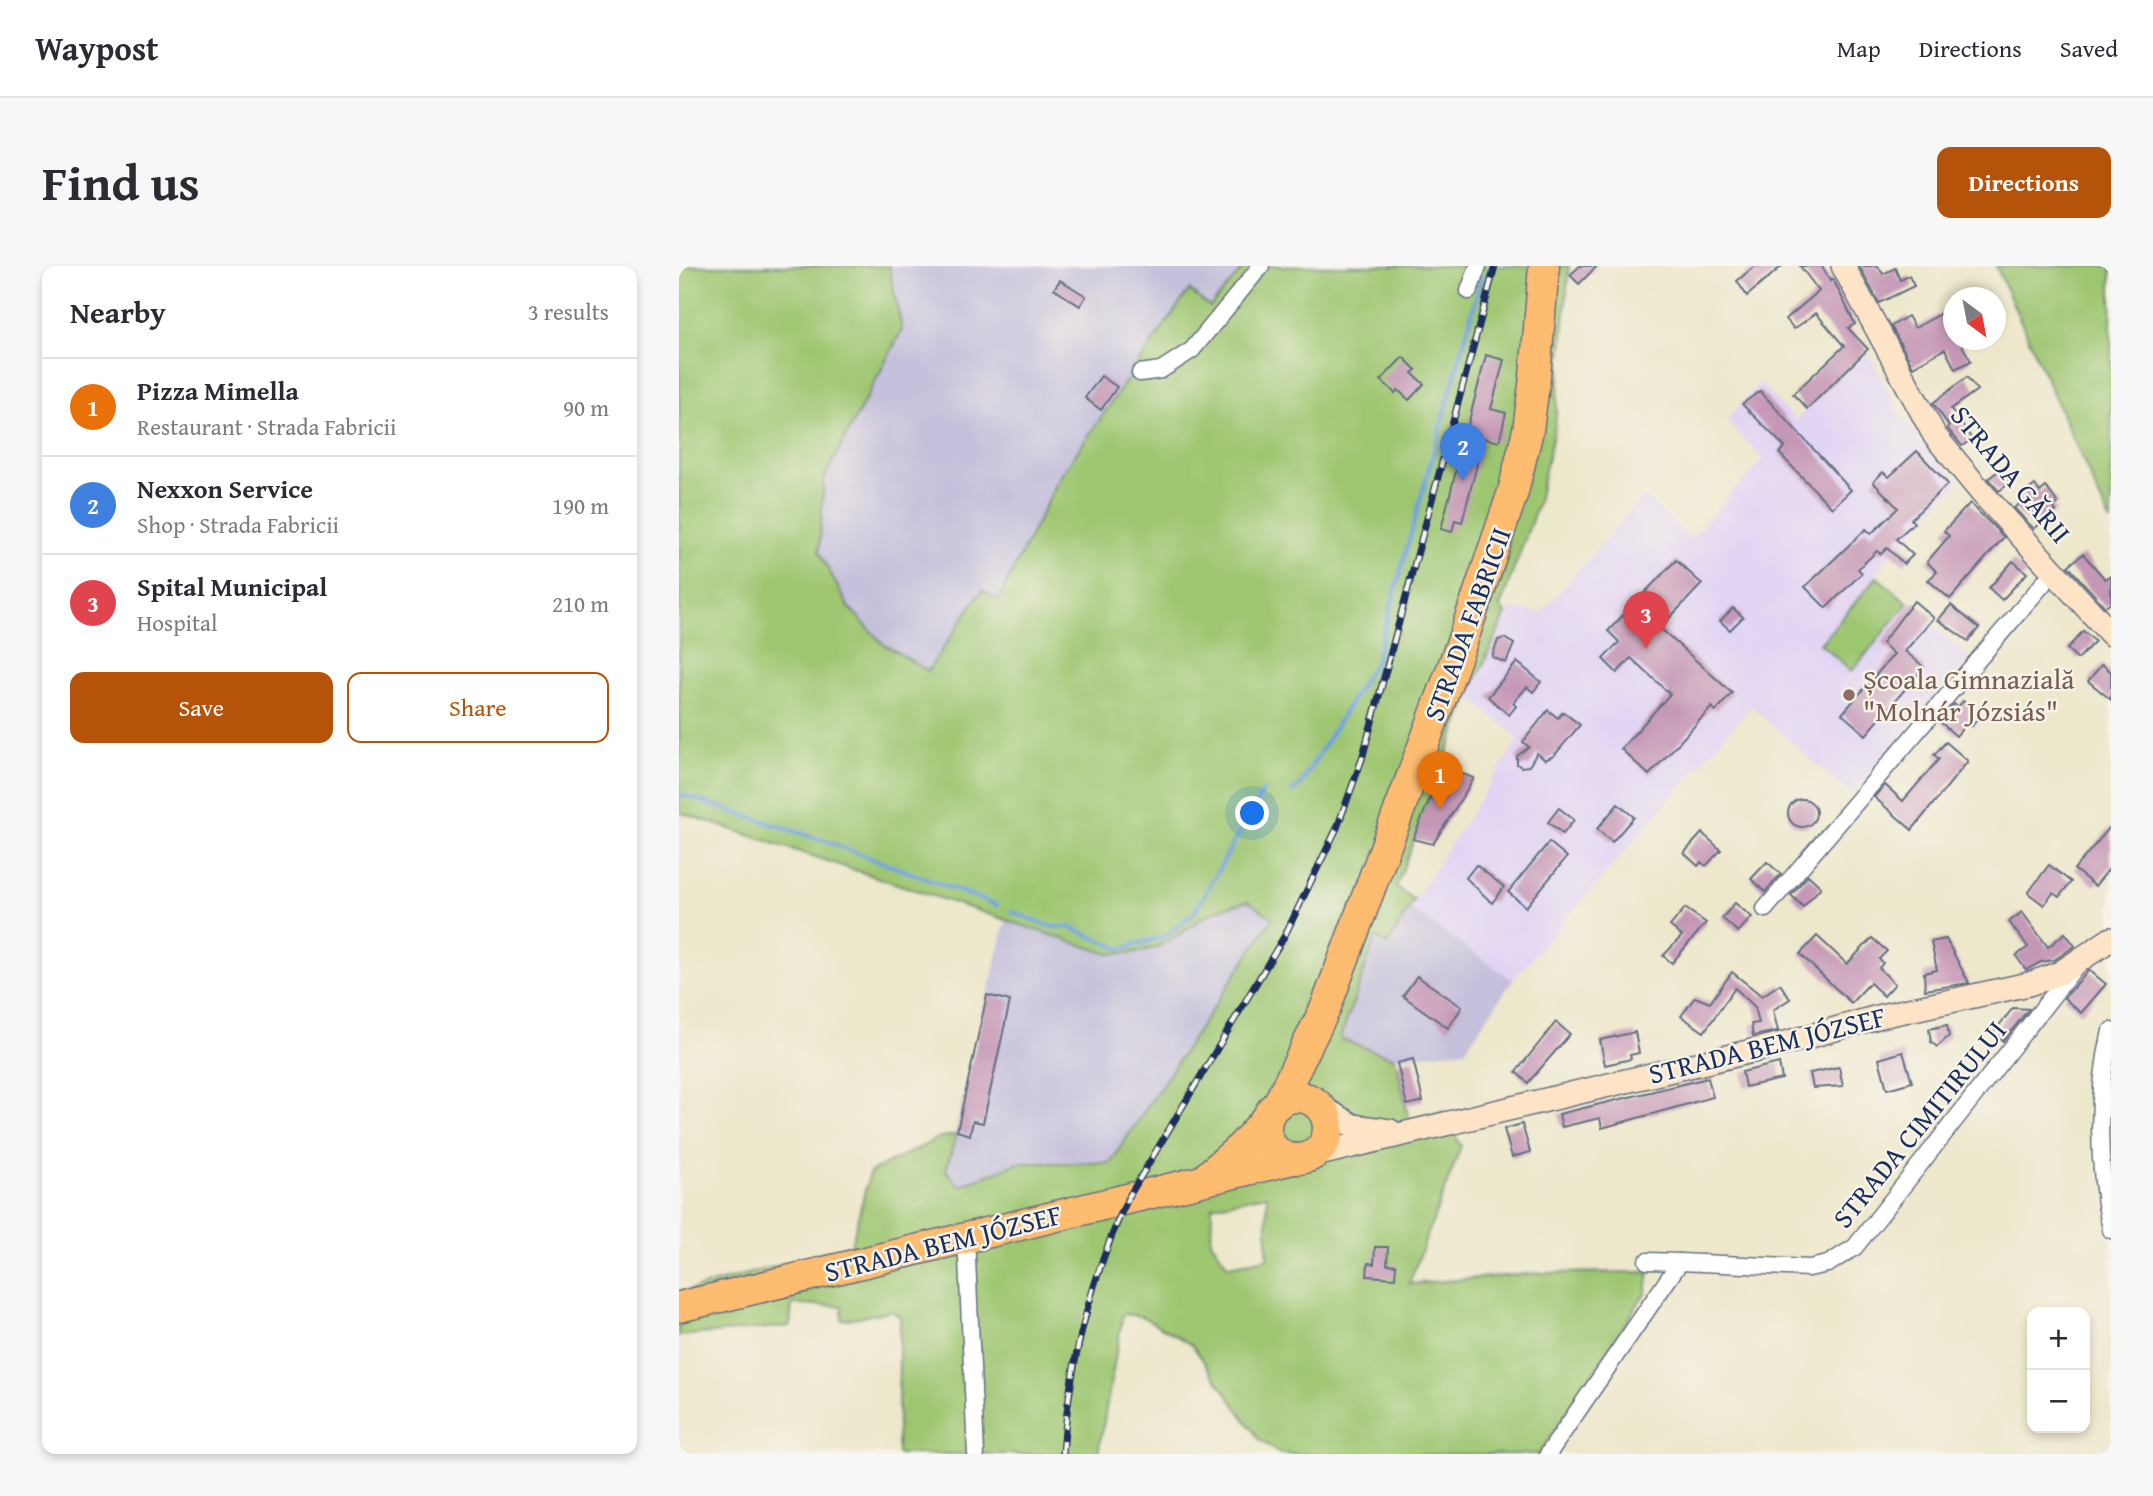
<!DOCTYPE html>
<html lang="en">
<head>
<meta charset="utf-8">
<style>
	body { margin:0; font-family:"Gentium Book Plus",serif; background:#f7f7f7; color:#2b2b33 }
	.controls { position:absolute; right:21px; bottom:21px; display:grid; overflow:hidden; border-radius:14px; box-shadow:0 4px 10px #0003 }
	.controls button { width:63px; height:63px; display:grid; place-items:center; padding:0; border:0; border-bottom:2px solid #e1e1e2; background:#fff; color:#2b2b33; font:35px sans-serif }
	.compass { position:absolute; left:1264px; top:21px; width:63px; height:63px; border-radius:50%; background:#fff; box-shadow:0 4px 10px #0003; rotate:148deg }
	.you { position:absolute; left:574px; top:548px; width:24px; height:24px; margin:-18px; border:5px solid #fff; border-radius:50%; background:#1a73e8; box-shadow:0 0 0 10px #1a73e833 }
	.badge { display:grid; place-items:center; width:46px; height:46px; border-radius:50%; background:#b45309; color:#fff; font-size:23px; font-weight:700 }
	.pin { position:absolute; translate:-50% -58px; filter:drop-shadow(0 2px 4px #0008) }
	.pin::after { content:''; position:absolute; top:37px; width:24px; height:21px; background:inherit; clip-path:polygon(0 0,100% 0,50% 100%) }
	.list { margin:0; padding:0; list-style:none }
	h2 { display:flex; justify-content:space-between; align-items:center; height:91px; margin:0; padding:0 28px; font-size:30px }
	h2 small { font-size:23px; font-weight:400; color:#7c7c81 }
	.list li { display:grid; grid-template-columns:46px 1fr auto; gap:21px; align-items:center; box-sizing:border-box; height:98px; padding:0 28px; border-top:2px solid #e1e1e2 }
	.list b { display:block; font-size:26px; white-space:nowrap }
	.list p { margin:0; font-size:23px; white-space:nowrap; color:#7c7c81 }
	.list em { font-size:23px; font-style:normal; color:#7c7c81 }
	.actions { display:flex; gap:14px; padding:21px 28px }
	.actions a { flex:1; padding:16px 0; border:2px solid #b45309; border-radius:14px; text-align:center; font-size:24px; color:#b45309 }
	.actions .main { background:#b45309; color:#fff }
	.map { position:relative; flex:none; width:1432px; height:1188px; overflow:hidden; border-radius:14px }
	header { display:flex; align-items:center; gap:42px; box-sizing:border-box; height:98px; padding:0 35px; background:#fff; border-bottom:2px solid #e1e1e2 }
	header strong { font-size:33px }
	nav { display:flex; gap:38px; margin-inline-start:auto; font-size:24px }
	.intro { display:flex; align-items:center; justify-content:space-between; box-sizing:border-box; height:168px; padding:0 42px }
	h1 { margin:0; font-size:49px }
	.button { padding:18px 32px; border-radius:14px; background:#b45309; color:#fff; font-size:24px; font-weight:700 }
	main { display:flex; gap:42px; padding:0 42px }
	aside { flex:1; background:#fff; border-radius:14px; box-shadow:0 4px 10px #0003 }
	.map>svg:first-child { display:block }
	.built { fill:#e1d4f4 }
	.industrial { fill:#c5c0db }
	.green { fill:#9ec671; stroke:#5c7a68; stroke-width:2; fill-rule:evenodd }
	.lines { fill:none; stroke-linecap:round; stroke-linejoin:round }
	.stream { stroke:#70a2db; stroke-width:4.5 }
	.building { fill:#c597b6 }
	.street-casing { stroke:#646f84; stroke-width:19 }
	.secondary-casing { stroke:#646f84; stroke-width:26 }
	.highway-casing { stroke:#646f84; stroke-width:33 }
	.street { stroke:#fff; stroke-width:16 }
	.secondary { stroke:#fee4c6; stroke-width:23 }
	.highway { stroke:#fdbc70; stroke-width:30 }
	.rail-casing { stroke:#1b2f5e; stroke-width:7 }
	.rail { stroke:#f7f3e8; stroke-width:4.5; stroke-dasharray:13; stroke-linecap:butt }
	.education-dot { fill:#8d6e63; stroke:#f7f3e8; stroke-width:2.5 }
	.labels { text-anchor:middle; stroke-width:5; stroke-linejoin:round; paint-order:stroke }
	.street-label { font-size:28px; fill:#1b2f5e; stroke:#f7f3e8 }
	.education-label { font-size:28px; fill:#785e54; stroke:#f7f3e8; text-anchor:start }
</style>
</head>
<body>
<header>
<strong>Waypost</strong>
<nav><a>Map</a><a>Directions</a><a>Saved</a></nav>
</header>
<div class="intro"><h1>Find us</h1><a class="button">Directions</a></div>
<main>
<aside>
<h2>Nearby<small>3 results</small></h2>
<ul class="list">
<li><span class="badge" style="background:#e8710a">1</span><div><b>Pizza Mimella</b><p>Restaurant · Strada Fabricii</p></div><em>90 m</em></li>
<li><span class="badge" style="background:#3f7fe0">2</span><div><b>Nexxon Service</b><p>Shop · Strada Fabricii</p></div><em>190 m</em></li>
<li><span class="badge" style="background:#e0444e">3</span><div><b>Spital Municipal</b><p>Hospital</p></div><em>210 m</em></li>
</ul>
<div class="actions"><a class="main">Save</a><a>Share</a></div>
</aside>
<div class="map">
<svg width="1432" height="1188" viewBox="0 0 1432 1188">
	<rect width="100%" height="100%" fill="#f7f3e8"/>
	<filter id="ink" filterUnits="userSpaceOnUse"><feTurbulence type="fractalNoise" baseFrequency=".0143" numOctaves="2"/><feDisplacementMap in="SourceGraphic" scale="14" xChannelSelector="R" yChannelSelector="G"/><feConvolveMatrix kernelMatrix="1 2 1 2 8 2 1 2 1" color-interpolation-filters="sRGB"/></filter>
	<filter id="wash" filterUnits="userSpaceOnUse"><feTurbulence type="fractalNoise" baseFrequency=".00686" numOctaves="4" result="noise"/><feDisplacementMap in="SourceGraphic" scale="28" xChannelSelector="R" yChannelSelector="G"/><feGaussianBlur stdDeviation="1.57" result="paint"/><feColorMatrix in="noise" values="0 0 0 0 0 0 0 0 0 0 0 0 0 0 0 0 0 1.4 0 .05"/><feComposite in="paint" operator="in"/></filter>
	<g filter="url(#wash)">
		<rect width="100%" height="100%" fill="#ede7cb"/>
		<path class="built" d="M1189,87L1222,151L1280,216L1195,307L1291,392L1172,529L1072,440L834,714L730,642L837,478V470L790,430L830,343L863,346L965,229L1012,272L1084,193L1047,154L1081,117L1116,154Z"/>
		<g class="industrial">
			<path d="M210,0H566L531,41L510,24L381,211L318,335L302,325L249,406L203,377L169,340L140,286L145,212L223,64Z"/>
			<path d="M569,635L595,652L431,897H339L280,920L267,904L327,654L430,688L509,664L525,650Z"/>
			<path d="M730,642L834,714L786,784L716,792L661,773L697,671L708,679Z"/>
		</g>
		<g class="green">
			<path d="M0,0H210L223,64L145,212L140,286L169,340L203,377L249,405L303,324L319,334L381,211L510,24L531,41L566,0H890L876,160L858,240L821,341L827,348L790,430L717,621L735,634L708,679L697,671L661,773L716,792L730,854L763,846L782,880L730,1018L859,1007L970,1006L967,1026L860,1188H601L580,1173L513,1079L462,1050L444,1048L419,1188H218L221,1051L213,1045L163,1054V1040L113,1038L111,1060L0,1070V1027L172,979L191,906L262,871L277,869L267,904L280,920L339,897H431L594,652L569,635C555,640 535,643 523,652C486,678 479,687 430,688L0,546ZM588,929V993L549,1000L532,975L533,940Z"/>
			<path d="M1317,0H1432V257Z"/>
			<path d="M1198,311L1229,337L1173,405L1141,378Z"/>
		</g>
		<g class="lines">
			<g class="stream">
				<path d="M613,526L620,521L697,394L803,11"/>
				<path d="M0,528L146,575L318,639"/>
				<path d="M333,646L373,661H391L441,683L487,670L515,647L584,525"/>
			</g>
		</g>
		<g id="blocks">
			<g class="building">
				<path d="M901,0H918L900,18L891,9Z"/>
				<path d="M1076,0H1103L1068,30L1058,15Z"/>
				<path d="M1121,0H1143L1151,15L1154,13L1176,58L1169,62L1189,83L1128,143L1114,128L1165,80L1137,47L1115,63L1107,53L1140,25Z"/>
				<path d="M1180,0H1199L1204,8L1216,2L1221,14L1230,10L1235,20L1200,37Z"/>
				<path d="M381,14L407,30L401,40L375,23Z"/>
				<path d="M1270,43L1275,52V74H1280L1292,95L1276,103L1266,83L1234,101L1212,60L1229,50L1236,62Z"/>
				<path d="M807,89L825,94L812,143L827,147L820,176L805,172L783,256L776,254L773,266L762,263Z"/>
				<path d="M724,91L737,104L733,107L745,118L730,134L719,124L716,127L702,114Z"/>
				<path d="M422,110L438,121L422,144L406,132Z"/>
				<path d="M1288,111L1298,124L1272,143L1293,173L1283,180L1268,162L1270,160L1254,137Z"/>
				<path d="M1081,125L1172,224L1153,242L1100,187L1106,181L1063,138Z"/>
				<path d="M1238,185L1269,218L1232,253L1235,257L1217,273L1234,289L1225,298L1208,282L1202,288L1198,285L1179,303L1183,307L1147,342L1126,321L1187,263L1192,268L1219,242L1194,216L1204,206L1210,211Z"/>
				<path d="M1324,201L1335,214L1320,225L1309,213Z"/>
				<path d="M1356,219L1361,226L1367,221L1379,237L1374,241L1377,245L1355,263L1335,242L1344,235L1341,231Z"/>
				<path d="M1291,237L1325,271L1271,333L1249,314L1258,306L1248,296L1270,270L1265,265Z"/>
				<path d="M1404,288L1426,313L1432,310V337L1426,341L1389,300Z"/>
				<path d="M997,294L1023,318L981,362L1053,427L1037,445L1033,441L970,509L942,483L991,428L952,392L938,407L924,393L940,376L929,365Z"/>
				<path d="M1334,295L1348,307L1323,334L1310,322Z"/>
				<path d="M1235,335L1255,352L1226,385L1245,401L1187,469L1163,448L1215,388L1203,377Z"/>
				<path d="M1272,339L1300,362L1289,375L1259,354Z"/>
				<path d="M1054,342L1064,351L1051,364L1041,355Z"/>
				<path d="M1404,365L1416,375L1399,393L1388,383Z"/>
				<path d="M825,372L835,378L827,397L813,391L819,374Z"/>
				<path d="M838,396L862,416L854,426L848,421L834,437L837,440L830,449L809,431Z"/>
				<path d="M1423,398L1432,406V434L1409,415Z"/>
				<path d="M1284,435L1301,450L1293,460L1289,456L1277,470L1260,455L1275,438L1279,441Z"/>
				<path d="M869,444L879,452L884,446L901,459L875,490L866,494L858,487L850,500L842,501L838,498V490L850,481L844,476Z"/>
				<path d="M1267,476L1289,495L1233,564L1195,531L1206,519L1224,535L1260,493L1255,489Z"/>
				<path d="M764,501L795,512L754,578L734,573Z"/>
				<circle cx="1123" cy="547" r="14"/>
				<path d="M939,538L955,551L933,576L918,563Z"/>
				<path d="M880,542L895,554L884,568L869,556Z"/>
				<path d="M1432,560V600L1416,620L1395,603Z"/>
				<path d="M1023,567L1042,584L1027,600L1022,596L1019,600L1005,587Z"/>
				<path d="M870,576L888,591L847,641L829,626Z"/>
				<path d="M1088,596L1102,608L1086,626L1072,613Z"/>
				<path d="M797,599L825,621L813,637L787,612Z"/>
				<path d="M1370,599L1392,616L1380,631L1374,627L1365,639L1349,627Z"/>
				<path d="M1129,609L1142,621L1124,641L1112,629Z"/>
				<path d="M1056,637L1073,651L1059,666L1043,652Z"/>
				<path d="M1006,642L1027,657L993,697L984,690L1003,670L991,660Z"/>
				<path d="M1343,646L1369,681L1386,667L1396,680L1375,694L1362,696L1347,704L1337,690L1349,681L1330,656Z"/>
				<path d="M1138,670L1168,698L1193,672L1208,685L1200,693L1204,697L1200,702L1216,718L1205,730L1191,717L1172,737L1121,688Z"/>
				<path d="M1267,673L1290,717L1246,724L1245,707L1258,704L1252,676Z"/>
				<path d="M1410,704L1427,718L1402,747L1385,732Z"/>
				<path d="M1053,706L1083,730L1101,718L1111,733L1094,744L1099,765L1074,770L1072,758L1080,757L1076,741L1056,722L1025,766L1002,750L1016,731L1031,737Z"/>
				<path d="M738,710L783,741L769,762L724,730Z"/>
				<path d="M308,729L331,735L304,857L294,855L291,869L278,865Z"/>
				<path d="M1334,742L1350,743L1324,775L1314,767Z"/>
				<path d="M877,756L891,768L849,817L837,806Z"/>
				<path d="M1268,759L1270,770L1258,781L1252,776L1250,763Z"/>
				<path d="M956,766L960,787L951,789L952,793L926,799L921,774Z"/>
				<path d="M1224,786L1233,816L1208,823L1200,793Z"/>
				<path d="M734,793L744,835L728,839L718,797Z"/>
				<path d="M1100,797L1103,813L1066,821L1063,806Z"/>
				<path d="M1160,801L1164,820L1134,822L1131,807Z"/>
				<path d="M1029,812L1034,831L923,862L921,852L883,861L880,848Z"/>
				<path d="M843,858L851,886L833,891L825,863Z"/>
				<path d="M696,981H709L708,998L717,999L716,1012L688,1010L689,997L695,998Z"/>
			</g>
		</g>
	</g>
	<g filter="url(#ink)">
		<use href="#blocks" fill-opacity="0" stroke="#646f84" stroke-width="2"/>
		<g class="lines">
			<defs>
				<g id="street">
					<path d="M790,25L799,0"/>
					<path d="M461,107L482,104L513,84L582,0"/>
					<path d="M1086,643L1375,305"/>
					<path d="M1432,765C1417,827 1418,902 1432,964"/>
					<path d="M287,971L297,1188"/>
					<path d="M968,995L1001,996"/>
					<path d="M869,1188L1001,996L1130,1002L1149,998L1176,981L1397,700"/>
				</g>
				<g id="secondary">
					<path d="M1164,0L1256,170L1302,226L1432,368"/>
					<path d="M639,839L674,860L711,865"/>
					<path d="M631,890L1107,777L1202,750L1350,718L1381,707L1432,673"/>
				</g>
				<g id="highway">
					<circle cx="618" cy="862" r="31"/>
					<path d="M599,838L646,743L783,376L834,226L849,164L856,111L865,0"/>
					<path d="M530,909L562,881L589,851"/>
					<path d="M0,1041L614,893"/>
				</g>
			</defs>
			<use href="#street" class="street-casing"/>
			<use href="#secondary" class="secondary-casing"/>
			<use href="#highway" class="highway-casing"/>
			<use href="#street" class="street"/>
			<use href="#secondary" class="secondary"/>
			<use href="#highway" class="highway"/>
			<defs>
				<path id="rail" d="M384,1188C390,1098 411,1014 449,932L606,669L658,562L683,493L816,0"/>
			</defs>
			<use href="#rail" class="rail-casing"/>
			<use href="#rail" class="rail"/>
		</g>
	</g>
	<circle class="education-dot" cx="1170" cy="429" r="7"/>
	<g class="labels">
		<g class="street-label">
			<text transform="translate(1332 208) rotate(50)" y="10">STRADA GĂRII</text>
			<text transform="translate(788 358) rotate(-70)" y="10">STRADA FABRICII</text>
			<text transform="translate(1088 779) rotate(-14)" y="10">STRADA BEM JÓZSEF</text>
			<text transform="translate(1240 858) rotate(-51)" y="10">STRADA CIMITIRULUI</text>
			<text transform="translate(264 977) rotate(-14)" y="10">STRADA BEM JÓZSEF</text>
		</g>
		<g class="education-label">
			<text x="1184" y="423">Școala Gimnazială<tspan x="1184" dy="32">"Molnár Józsiás"</tspan></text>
		</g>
	</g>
</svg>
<div class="controls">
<button>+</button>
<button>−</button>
</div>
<svg class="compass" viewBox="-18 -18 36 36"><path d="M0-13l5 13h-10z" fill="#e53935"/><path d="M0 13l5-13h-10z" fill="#7c7c81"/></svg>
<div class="you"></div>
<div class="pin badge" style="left:761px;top:543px;background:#e8710a">1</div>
<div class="pin badge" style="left:784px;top:215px;background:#3f7fe0">2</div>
<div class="pin badge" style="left:967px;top:383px;background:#e0444e">3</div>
</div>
</main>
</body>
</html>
